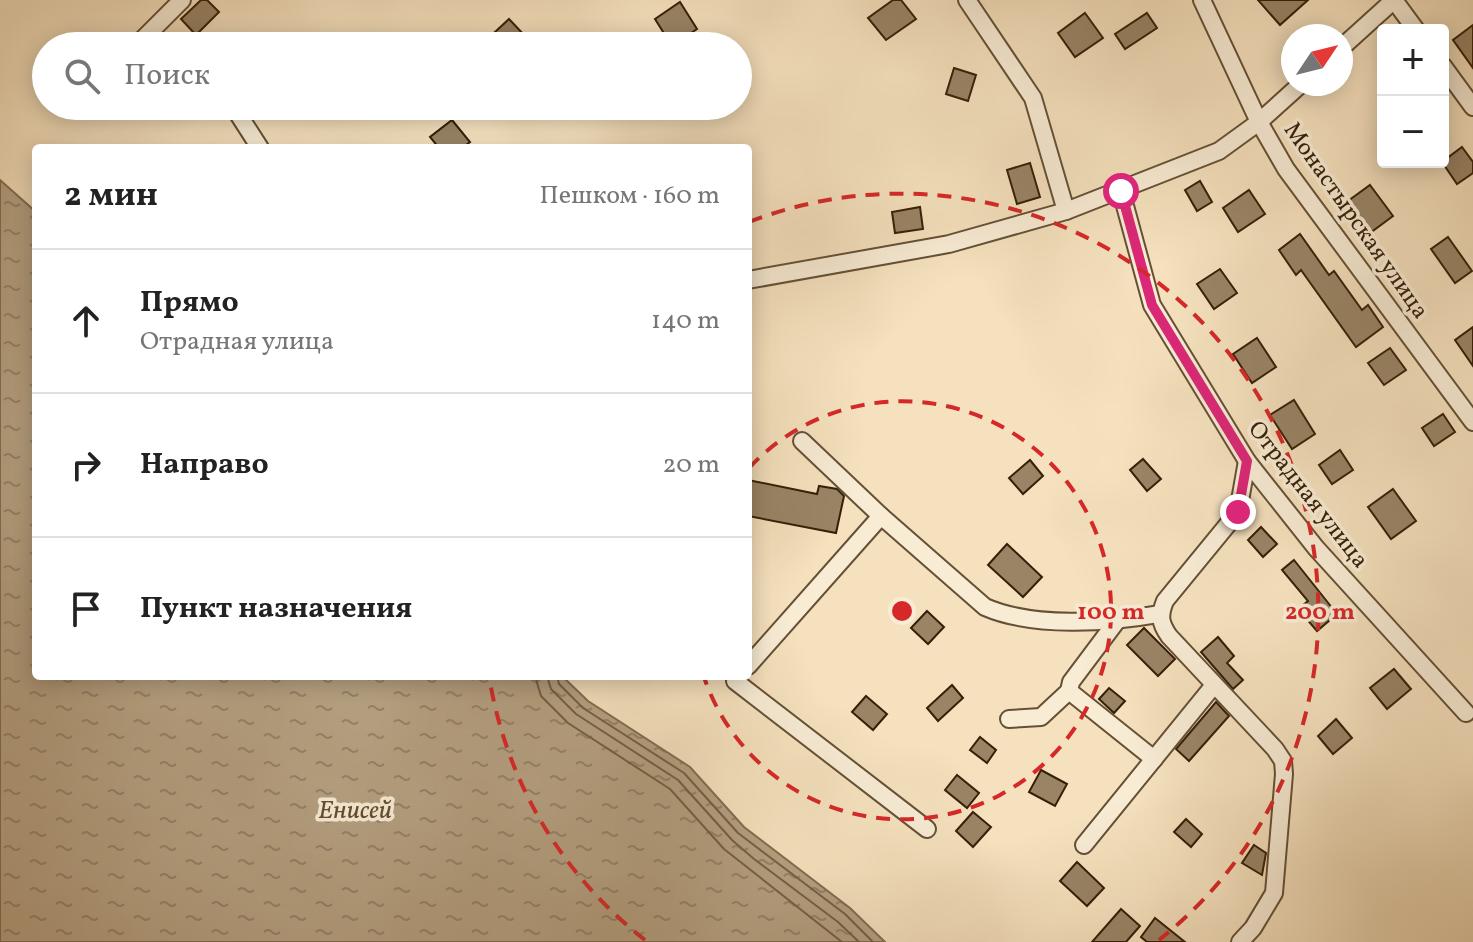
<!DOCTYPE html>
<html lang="ru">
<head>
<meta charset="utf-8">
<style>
	body { margin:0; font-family:Vollkorn,serif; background:#f6f6f6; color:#222 }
	.controls { position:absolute; right:24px; top:24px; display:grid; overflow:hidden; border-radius:8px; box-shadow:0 4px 20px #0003 }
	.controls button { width:72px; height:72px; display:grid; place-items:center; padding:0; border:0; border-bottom:2px solid #e0e0e0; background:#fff; color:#222; font:40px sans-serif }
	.compass { position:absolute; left:1281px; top:24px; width:72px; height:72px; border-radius:50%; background:#fff; box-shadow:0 4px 20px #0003; rotate:55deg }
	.stop { position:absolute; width:24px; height:24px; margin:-18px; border:6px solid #db2777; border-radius:50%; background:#fff }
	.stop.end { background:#db2777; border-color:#fff; box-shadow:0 2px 8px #0008 }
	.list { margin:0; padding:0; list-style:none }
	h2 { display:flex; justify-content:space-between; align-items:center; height:104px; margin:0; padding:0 32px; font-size:34px }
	h2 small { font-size:26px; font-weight:400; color:#767676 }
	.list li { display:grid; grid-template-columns:52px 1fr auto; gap:24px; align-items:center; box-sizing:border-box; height:144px; padding:0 32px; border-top:2px solid #e0e0e0 }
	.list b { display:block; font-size:30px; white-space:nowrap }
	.list p { margin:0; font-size:26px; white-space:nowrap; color:#767676 }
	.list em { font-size:26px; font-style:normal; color:#767676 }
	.icon { flex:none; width:44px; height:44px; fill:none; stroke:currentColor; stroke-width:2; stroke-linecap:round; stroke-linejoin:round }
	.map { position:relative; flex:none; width:1473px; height:942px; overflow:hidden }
	.search { position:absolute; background:#fff; box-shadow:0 4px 20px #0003; left:32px; top:32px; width:720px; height:88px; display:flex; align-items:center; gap:20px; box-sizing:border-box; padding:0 28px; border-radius:44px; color:#767676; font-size:30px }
	.panel { position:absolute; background:#fff; box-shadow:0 4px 20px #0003; left:32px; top:144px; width:720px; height:536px; border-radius:8px }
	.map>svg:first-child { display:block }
	.water { fill:url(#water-ripples); stroke:#816c50; stroke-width:2 }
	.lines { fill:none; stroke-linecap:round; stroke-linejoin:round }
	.shore { stroke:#745f44; stroke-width:2 }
	.building { fill:#998466; stroke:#351f07; stroke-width:2 }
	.minor-casing { stroke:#655035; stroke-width:20 }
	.minor { stroke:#f8ecd5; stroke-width:16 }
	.route { stroke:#db2777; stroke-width:10 }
	.ring { fill:none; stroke:#d62828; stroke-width:4; stroke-dasharray:14 10 }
	.labels { text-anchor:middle; stroke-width:7; stroke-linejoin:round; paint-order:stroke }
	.street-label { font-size:24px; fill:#351f07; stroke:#f8ecd5 }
	.water-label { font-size:26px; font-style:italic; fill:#614c31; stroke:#f8ecd5 }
	.centre { fill:#d62828; stroke:#f8ecd5; stroke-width:4 }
	.ring-label { font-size:24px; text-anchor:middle; font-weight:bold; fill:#d62828; stroke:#f8ecd5; stroke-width:7; stroke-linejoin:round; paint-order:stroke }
</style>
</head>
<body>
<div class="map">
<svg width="1473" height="942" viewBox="0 0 1473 942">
	<defs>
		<pattern id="water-ripples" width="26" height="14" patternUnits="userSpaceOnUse" patternTransform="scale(2)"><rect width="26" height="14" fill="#b49f80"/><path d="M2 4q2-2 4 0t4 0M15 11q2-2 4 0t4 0" fill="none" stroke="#938167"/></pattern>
	</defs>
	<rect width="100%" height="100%" fill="#f5e1be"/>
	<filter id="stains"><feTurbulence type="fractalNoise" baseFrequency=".0025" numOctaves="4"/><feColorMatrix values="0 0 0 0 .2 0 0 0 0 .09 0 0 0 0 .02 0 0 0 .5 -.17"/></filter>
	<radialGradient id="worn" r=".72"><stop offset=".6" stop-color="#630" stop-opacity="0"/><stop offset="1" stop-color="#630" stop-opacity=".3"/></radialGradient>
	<path class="water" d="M0,180L36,212V676H562L588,701L690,767L744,827L850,908L885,942H0Z"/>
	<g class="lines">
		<g class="shore">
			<path d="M535,676L541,696L568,723L670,789L724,849L842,942"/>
			<path d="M547,676L551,689L576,714L678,780L732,840L754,859L838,922L859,942"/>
			<path d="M557,676L559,684L583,708L684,773L738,833L845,914L873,942"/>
		</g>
	</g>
	<g class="building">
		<path d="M201,0H207L219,12L196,35L181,19Z"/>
		<path d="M893,0H901L916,19L886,40L868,18Z"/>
		<path d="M1258,0H1308L1280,25Z"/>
		<path d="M680,2L697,29L672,46L655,19Z"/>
		<path d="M1085,13L1103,38L1075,57L1058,33Z"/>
		<path d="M1147,13L1157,28L1125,49L1115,34Z"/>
		<path d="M509,19L526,37L517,46H480Z"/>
		<path d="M1473,25V68L1453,40Z"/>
		<path d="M954,68L976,75L968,101L946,94Z"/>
		<path d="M452,120L470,142L462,148H439L430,137Z"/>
		<path d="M1462,147L1473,162V173L1457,184L1442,162Z"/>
		<path d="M1030,163L1040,197L1017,204L1007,170Z"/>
		<path d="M1200,181L1212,202L1197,211L1185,190Z"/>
		<path d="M1370,185L1393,216L1370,233L1348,201Z"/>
		<path d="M1249,190L1265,214L1238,232L1223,208Z"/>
		<path d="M920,207L923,229L895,233L892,212Z"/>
		<path d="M1300,234L1329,275L1334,271L1362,310L1368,305L1383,327L1356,347L1301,270L1296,275L1279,250Z"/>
		<path d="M1448,237L1472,271L1455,283L1431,249Z"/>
		<path d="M1220,269L1237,293L1214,309L1197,284Z"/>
		<path d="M1473,327V366L1455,340Z"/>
		<path d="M1257,338L1276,367L1252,383L1233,354Z"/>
		<path d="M1390,348L1406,370L1384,385L1368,363Z"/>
		<path d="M1294,400L1315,434L1292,449L1270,415Z"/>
		<path d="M1443,414L1455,432L1434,446L1422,428Z"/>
		<path d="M1340,450L1353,470L1332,484L1319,465Z"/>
		<path d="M1143,459L1161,479L1147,491L1130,470Z"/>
		<path d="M1030,460L1043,476L1023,494L1009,478Z"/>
		<path d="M748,480L817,494L819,486L837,489L844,496L836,533L748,516Z"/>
		<path d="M1393,489L1416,521L1391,539L1368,507Z"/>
		<path d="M1261,527L1277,544L1263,557L1248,540Z"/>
		<path d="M1007,544L1042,577L1023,597L988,565Z"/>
		<path d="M1294,560L1337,614L1317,631L1298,609L1308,601L1282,570Z"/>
		<path d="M927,611L944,627L928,644L911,628Z"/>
		<path d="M1144,628L1175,659L1158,676L1127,645Z"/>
		<path d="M1218,637L1234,656L1227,663L1243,680L1233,689L1201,652Z"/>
		<path d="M1394,669L1411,689L1387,709L1370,688Z"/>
		<path d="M952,685L963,698L938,721L927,708Z"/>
		<path d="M1109,688L1125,701L1114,713L1099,699Z"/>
		<path d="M866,696L887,714L873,730L852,712Z"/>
		<path d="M1216,702L1229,716L1189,761L1176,749Z"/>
		<path d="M1336,719L1352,738L1333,754L1318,736Z"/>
		<path d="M980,737L996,750L987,763L970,750Z"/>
		<path d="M1041,770L1067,784L1055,806L1029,792Z"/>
		<path d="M957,775L979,793L967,808L945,790Z"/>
		<path d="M973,812L991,827L973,847L956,831Z"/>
		<path d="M1186,819L1202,834L1191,847L1174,832Z"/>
		<path d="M1254,845L1266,853L1262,875L1242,863Z"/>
		<path d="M1077,862L1104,888L1087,906L1060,881Z"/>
		<path d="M1121,909L1140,926L1126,942H1092Z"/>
		<path d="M1155,918L1185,942H1147L1141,937Z"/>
	</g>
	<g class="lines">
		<defs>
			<g id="minor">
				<path d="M967,0L1033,98L1066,211L1219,151L1259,122L1301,84"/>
				<path d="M1202,0L1259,122L1286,169L1473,422"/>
				<path d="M1394,0L1416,30"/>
				<path d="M141,41L182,0"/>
				<path d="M1341,48L1394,0"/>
				<path d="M1443,66L1473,107"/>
				<path d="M233,106L260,148"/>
				<path d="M1121,191L1152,305L1247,461L1316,548L1466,713"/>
				<path d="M748,280L949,244L1066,211"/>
				<path d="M802,441L881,516"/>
				<path d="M748,666L881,516L985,607C1033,628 1109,623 1159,614"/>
				<path d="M739,676L735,681L927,829"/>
				<path d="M1069,691L1154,759"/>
				<path d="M1009,719L1041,717L1069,691L1071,682L1116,622"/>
				<path d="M1084,845L1214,685"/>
				<path d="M1240,942L1253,928L1274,893L1284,774L1283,761L1275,749L1169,636C1160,623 1159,616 1165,601L1238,512L1247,461"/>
			</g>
		</defs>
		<use href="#minor" class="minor-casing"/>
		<use href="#minor" class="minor"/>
	</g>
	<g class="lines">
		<path class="route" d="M1121,191L1152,305L1247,461L1238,512"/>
	</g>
	<g class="ring">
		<path d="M749 468A209 209 0 1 1 704 677"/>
		<path d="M645 940A418 418 0 0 1 489 676M749 222A418 418 0 0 1 1159 940"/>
	</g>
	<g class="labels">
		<g class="street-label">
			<text transform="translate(1357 220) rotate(55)" y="8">Монастырская улица</text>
			<text transform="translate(1309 494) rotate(52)" y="8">Отрадная улица</text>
		</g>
		<g class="water-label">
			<text x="355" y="818">Енисей</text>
		</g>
	</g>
	<circle cx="902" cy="611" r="12" class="centre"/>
	<g class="ring-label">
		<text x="1111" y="619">100 m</text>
		<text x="1320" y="619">200 m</text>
	</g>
	<rect width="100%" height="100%" filter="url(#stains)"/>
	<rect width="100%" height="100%" fill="url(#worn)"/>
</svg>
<div class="controls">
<button>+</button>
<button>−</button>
</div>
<svg class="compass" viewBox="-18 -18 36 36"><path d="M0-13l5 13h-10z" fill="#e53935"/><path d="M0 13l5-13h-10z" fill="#767676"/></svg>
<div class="stop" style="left:1121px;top:191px"></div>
<div class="stop end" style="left:1238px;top:512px"></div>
<div class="search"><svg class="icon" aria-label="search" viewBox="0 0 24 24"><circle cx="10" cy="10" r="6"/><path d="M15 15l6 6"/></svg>Поиск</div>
<section class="panel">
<h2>2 мин<small>Пешком · 160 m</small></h2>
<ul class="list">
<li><svg class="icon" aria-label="ahead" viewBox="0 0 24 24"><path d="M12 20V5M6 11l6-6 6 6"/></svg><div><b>Прямо</b><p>Отрадная улица</p></div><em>140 m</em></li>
<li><svg class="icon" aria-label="right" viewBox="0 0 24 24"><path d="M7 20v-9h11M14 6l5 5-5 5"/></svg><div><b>Направо</b></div><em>20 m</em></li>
<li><svg class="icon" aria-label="arrive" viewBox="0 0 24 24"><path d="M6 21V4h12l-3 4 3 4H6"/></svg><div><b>Пункт назначения</b></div></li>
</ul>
</section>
</div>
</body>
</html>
